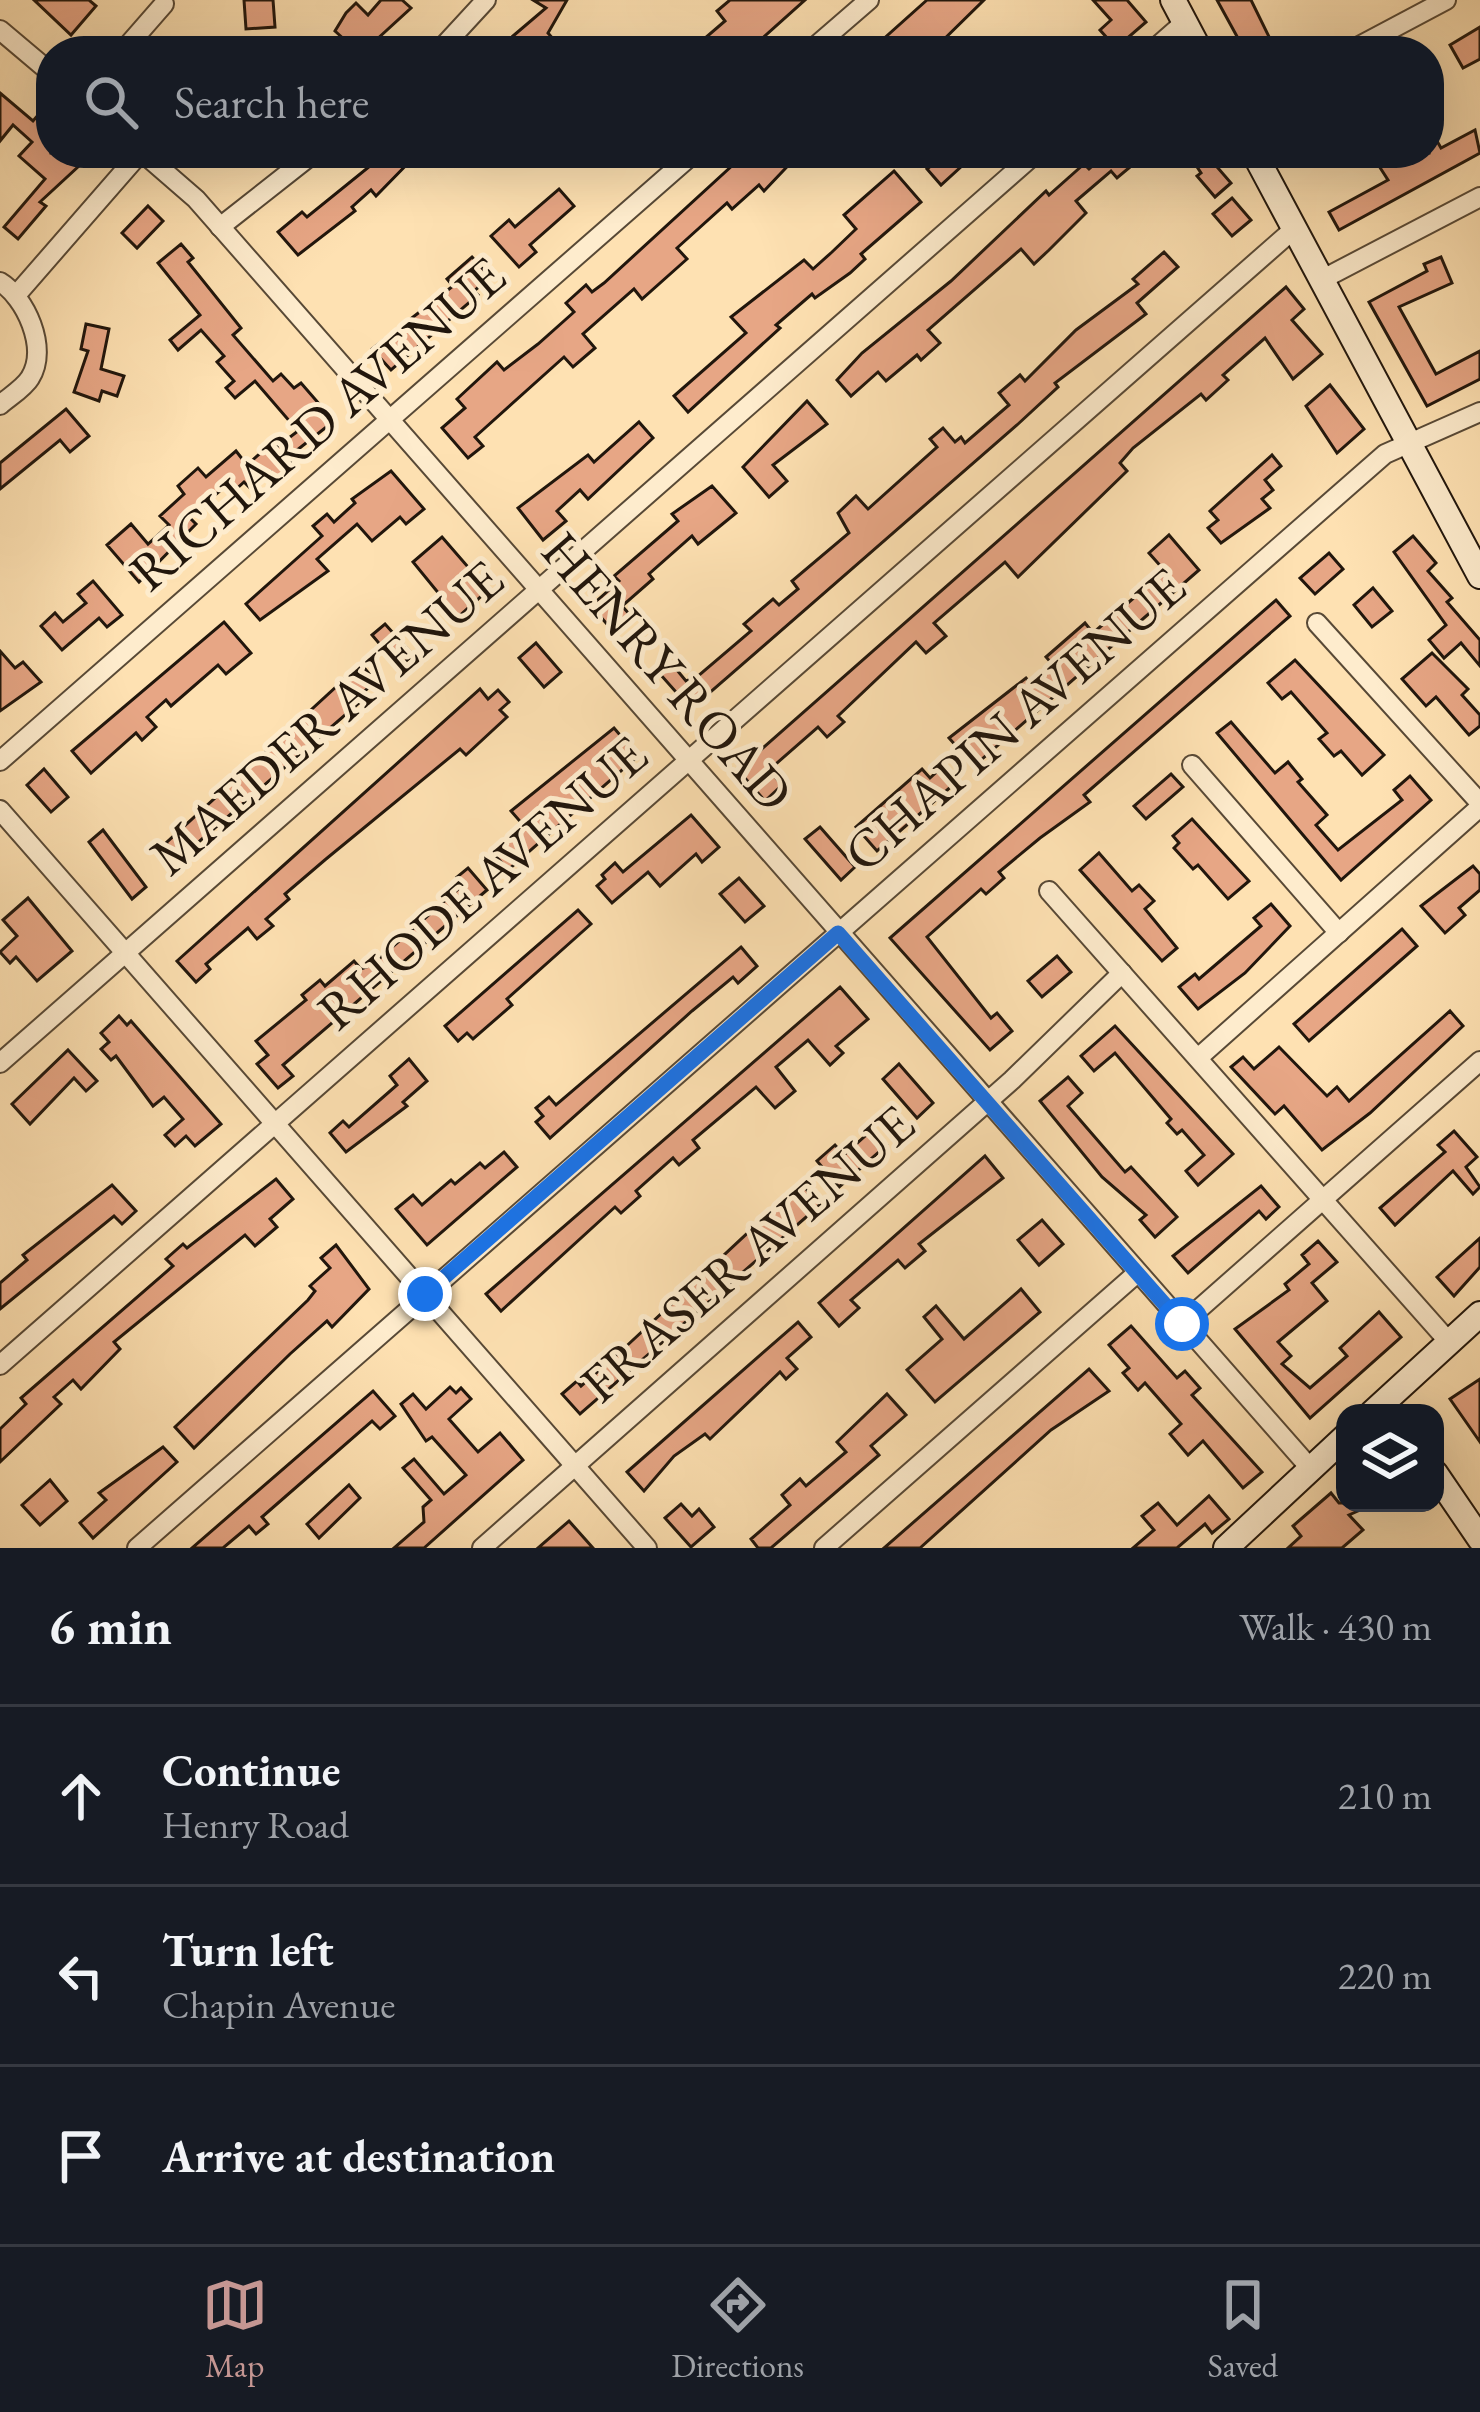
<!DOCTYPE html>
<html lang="en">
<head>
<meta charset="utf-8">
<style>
	body { margin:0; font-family:"EB Garamond",serif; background:#242831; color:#f1f3f6 }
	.controls { position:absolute; right:36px; bottom:36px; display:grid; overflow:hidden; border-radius:24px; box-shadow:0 12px 48px #0002 }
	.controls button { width:108px; height:108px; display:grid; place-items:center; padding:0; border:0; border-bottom:3px solid #363941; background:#171b24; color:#f1f3f6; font:60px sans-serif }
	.stop { position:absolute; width:36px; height:36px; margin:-27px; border:9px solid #1a73e8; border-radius:50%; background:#fff }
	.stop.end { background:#1a73e8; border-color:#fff; box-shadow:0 3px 12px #0008 }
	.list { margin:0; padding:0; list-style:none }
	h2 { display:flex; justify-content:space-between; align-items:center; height:156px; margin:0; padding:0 48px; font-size:51px }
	h2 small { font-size:39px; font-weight:400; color:#9ea1a6 }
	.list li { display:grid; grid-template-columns:78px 1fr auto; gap:36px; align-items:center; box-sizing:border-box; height:180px; padding:0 48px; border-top:3px solid #363941 }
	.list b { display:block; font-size:45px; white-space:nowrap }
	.list p { margin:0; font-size:39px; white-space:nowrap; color:#9ea1a6 }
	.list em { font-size:39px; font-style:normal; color:#9ea1a6 }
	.icon { flex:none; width:66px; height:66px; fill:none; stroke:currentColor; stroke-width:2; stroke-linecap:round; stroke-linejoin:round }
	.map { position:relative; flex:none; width:1480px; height:1548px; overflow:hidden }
	.search { position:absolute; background:#171b24; box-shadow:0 12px 48px #0002; left:36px; right:36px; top:36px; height:132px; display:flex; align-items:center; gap:30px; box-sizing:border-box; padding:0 42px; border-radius:48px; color:#9ea1a6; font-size:45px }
	.sheet { height:696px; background:#171b24 }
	nav { display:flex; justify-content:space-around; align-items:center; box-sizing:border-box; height:168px; border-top:3px solid #363941; background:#171b24; font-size:33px; color:#9ea1a6 }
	nav a { display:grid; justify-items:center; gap:6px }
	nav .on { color:#c59692 }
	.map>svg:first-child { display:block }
	.building { fill:#e7a685; stroke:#21160c; stroke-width:3 }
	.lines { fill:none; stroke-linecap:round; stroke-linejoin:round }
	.street-casing { stroke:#584936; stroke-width:22 }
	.secondary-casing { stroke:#21160c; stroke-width:28 }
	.street { stroke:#feeccd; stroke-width:18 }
	.secondary { stroke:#feeccd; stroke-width:24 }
	.route { stroke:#1a73e8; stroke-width:15 }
	.labels { text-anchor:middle; stroke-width:10; stroke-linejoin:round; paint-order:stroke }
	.street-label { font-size:54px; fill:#21160c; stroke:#feeccd }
</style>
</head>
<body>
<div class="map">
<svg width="1480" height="1548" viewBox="0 0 1480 1548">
	<rect width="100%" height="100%" fill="#fee1b2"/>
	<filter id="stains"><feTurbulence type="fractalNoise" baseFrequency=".00167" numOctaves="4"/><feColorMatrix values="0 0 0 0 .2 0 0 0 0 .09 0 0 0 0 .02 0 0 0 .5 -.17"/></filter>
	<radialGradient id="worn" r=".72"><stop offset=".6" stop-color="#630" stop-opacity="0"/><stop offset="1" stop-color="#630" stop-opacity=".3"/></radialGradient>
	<g class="building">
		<path d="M34,0H89L96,6L71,35Z"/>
		<path d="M244,0H273L275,27L246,29Z"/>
		<path d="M381,0H402L411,8L364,51H337L346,41L335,31L346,13L356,3L368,15Z"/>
		<path d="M533,0H567L548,33L555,41L545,50L541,45L526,51L513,36L546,8Z"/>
		<path d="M730,0H805L748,51H690L725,21L717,11Z"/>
		<path d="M927,0H984L932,51H870Z"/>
		<path d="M1093,0H1127L1146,22L1116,48L1100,30L1111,20Z"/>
		<path d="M1217,0H1251L1276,51H1245Z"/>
		<path d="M1480,27V59L1463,68L1450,45Z"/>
		<path d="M0,93L33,121L39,114L51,125V153H93L40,202L46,206L18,239L4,227L45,179L19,156L32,142L13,125L0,141Z"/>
		<path d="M1429,127L1441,148L1475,130L1480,153L1339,230L1329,212L1388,180L1379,166L1399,153H1429Z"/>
		<path d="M386,153H418L376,196L371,190L352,207L355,211L298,255L278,232L302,212L307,217Z"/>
		<path d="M746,153H800L764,191L759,185L732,209L727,203L677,248L687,259L642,299L634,289L583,334L595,348L573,367L564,357L475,437L483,446L468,458L442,428L465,408L457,399L497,362L504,370L538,344L574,312L566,303L586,285L592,292L604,283Z"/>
		<path d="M931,153H976L941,185L927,169L938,160Z"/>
		<path d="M1107,153H1128L1136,162L1117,178L1111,171L1076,201L1086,213L1049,250L1034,264L1021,249L928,330L940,343L921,360L917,355L886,381L878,372L851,396L837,380L862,353L951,281L1046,191L1049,195L1084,164L1089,169Z"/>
		<path d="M1188,153H1205L1231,183L1215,197L1197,176L1201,173Z"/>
		<path d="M894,171L921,202L861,254L865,259L850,273L815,298L812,294L776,325L780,328L688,412L674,396L746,333L731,317L804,260L813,269L832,252L856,229L844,215Z"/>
		<path d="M559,189L574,206L530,245L536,252L519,267L491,236L509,220L515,227Z"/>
		<path d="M1232,198L1251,220L1232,236L1213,214Z"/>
		<path d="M148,206L163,221L137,248L122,233Z"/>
		<path d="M181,244L193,258L188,262L241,328L233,335L273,381L281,374L294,388L301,383L334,421L287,458L297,469L281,483L271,472L251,489L244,482L234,491L228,484L189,517L196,524L139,582L107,545L131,524L148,544L169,525L160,516L184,494L178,486L198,468L206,477L236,451L247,465L273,442L277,447L298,431L255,381L235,398L226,388L234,381L217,362L224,356L201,330L178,350L170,340L200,315L158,263Z"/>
		<path d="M1164,252L1178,267L1137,303L1146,314L1055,383L1058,387L1017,425L691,709L660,674L672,664L686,681L697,677L751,631L744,624L773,599L779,605L798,589L792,581L849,533L838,513L856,496L868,509L937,447L930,439L943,428L955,442L961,437L965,443L1009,405L999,393L1020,375L1025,381L1076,330L1138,284L1133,279Z"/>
		<path d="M472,257L490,277L474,291L478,295L391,370L372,349L453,286L447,279Z"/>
		<path d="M1441,257L1452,283L1399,307L1436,374L1480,351V379L1427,406L1369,302L1427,271L1424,264Z"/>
		<path d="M1286,287L1304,309L1292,320L1322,354L1293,379L1265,338L1223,375L1228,380L1206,400L1201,394L1133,448L1120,463L1127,471L1018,577L1005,562L934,623L946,636L926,653L916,642L838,716L844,722L827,737L818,727L769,770L782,785L765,801L738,770Z"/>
		<path d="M86,324L109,329L101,369L124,376L117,396L102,391L99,401L74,392L88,351L81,349Z"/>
		<path d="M1330,385L1364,429L1337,453L1306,406Z"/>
		<path d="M807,401L827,424L773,465L787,481L769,497L743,467Z"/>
		<path d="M66,409L89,436L70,452L60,440L0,489V463Z"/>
		<path d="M639,422L653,438L588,499L580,490L557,511L566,521L543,540L518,508L588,455L594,462Z"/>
		<path d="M1272,455L1281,466L1265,480L1273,490L1262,499L1270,508L1221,543L1208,528L1218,520L1210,511Z"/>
		<path d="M391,471L424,509L406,524L400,517L372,541L357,524L317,559L328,571L260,620L246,604L322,536L313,526L327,514L334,522L355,503L352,499Z"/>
		<path d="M712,486L736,513L698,544L692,536L649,574L653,579L622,606L632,617L614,632L591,606L619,581L614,576L678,521L672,514Z"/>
		<path d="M1169,535L1199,570L974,766L949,738L1026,678L1032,685L1054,666L1046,657L1085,623L1093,633L1165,571L1149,553Z"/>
		<path d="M1413,536L1436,563L1428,571L1452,598L1447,602L1480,640V666L1461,643L1444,658L1429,640L1446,625L1394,552Z"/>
		<path d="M442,537L488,590L458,617L413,562Z"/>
		<path d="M1329,553L1343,569L1315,594L1300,578Z"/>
		<path d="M93,581L122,615L107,627L99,618L62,650L41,626L55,613L63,622L86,603L78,594Z"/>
		<path d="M1373,588L1392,611L1372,627L1354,605Z"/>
		<path d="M1276,600L1290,616L1084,795L1090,802L1040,838L999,872L1004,878L986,894L981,889L927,937L991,1018L997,1013L1012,1031L990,1050L890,938Z"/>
		<path d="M224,622L251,653L226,674L218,665L171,706L166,700L147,717L156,727L142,740L136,733L91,773L72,751Z"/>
		<path d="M385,624L413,655L399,667L372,635Z"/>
		<path d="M536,643L561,672L544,687L519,658Z"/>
		<path d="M0,651L15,668L23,662L41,682L0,711Z"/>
		<path d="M1432,653L1468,689L1462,695L1480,715V726L1469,735L1436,697L1426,706L1402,679Z"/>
		<path d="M1295,660L1384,755L1362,775L1341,751L1334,756L1319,739L1327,733L1291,692L1282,699L1268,683Z"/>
		<path d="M361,664L375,681L364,692L367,696L179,859L166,843Z"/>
		<path d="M480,689L488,699L498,690L509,702L500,710L507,717L466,755L460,749L326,859L285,894L289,899L266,919L273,926L257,939L248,928L206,964L210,969L196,982L177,961Z"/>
		<path d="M1231,722L1275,773L1288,762L1302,779L1298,782L1327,815L1316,825L1338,850L1402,800L1394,790L1410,776L1431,800L1341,880L1217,733Z"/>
		<path d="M614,728L638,756L508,870L494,854L525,827L511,811Z"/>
		<path d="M44,769L68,797L51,812L27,785Z"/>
		<path d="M922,769L930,778L940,769L953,785L877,851L856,827Z"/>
		<path d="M1171,774L1183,787L1146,819L1134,806Z"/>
		<path d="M691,815L719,847L702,862L696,854L660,886L648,872L612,903L597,886L605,879L602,875L615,863L623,872Z"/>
		<path d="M1192,819L1249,881L1228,899L1198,865L1193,869L1174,848L1179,843L1173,836Z"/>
		<path d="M820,827L855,867L841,880L805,839Z"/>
		<path d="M103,830L146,887L132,899L89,842Z"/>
		<path d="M1099,853L1132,891L1139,885L1154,901L1145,909L1177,948L1162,961L1080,870Z"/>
		<path d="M1473,866L1480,874V890L1459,908L1465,915L1445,933L1421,906Z"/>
		<path d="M468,868L487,890L283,1065L293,1076L278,1088L257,1064L268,1055L256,1041L306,1000L302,995L320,980L325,986L354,961L361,969L372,965L464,884L457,877Z"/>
		<path d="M739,878L764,906L745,922L720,894Z"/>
		<path d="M28,898L72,951L37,981L16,957L10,963L0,952L17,936L3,920Z"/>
		<path d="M1271,904L1290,926L1245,973L1198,1009L1179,987L1195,974L1199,979L1261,926L1254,918Z"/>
		<path d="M578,910L591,924L507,999L512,1005L473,1039L467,1033L458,1041L445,1026Z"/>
		<path d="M1402,929L1417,946L1309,1041L1294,1024Z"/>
		<path d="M741,947L757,966L738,983L733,977L692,1011L550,1138L536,1122L543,1116L536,1108L549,1097L556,1105Z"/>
		<path d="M1057,956L1071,972L1042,997L1028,981Z"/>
		<path d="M840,987L868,1019L836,1046L843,1053L830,1065L808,1040L776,1067L795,1091L775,1108L756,1087L693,1140L699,1148L679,1165L673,1158L636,1191L640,1196L621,1213L615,1207L501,1311L486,1294Z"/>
		<path d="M1450,1011L1463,1026L1370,1113L1322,1150L1284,1106L1275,1114L1231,1067L1243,1057L1254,1069L1279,1047L1327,1096L1337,1087L1349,1101Z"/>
		<path d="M119,1016L127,1025L131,1021L221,1124L195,1146L186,1136L175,1146L165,1135L183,1119L164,1097L153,1106L116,1056L111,1060L101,1049L109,1042L101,1033Z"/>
		<path d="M1115,1026L1233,1154L1198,1185L1186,1171L1204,1155L1182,1130L1177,1134L1167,1123L1171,1119L1115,1053L1094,1071L1081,1056Z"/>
		<path d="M68,1050L97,1081L86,1091L74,1078L30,1124L12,1104Z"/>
		<path d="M409,1059L427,1081L403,1102L407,1106L346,1152L330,1133L343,1121L349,1127L397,1085L390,1076Z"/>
		<path d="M899,1064L933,1103L917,1118L883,1079Z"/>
		<path d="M1068,1077L1082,1093L1068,1106L1125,1172L1131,1167L1177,1217L1155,1237L1140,1220L1146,1215L1102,1177L1040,1101Z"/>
		<path d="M873,1129L887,1145L839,1187L817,1161L835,1145L844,1155Z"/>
		<path d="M1454,1131L1477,1157L1466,1167L1480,1187L1473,1194L1453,1171L1395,1225L1380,1208L1445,1152L1438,1145Z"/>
		<path d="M504,1152L517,1167L427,1245L396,1209L413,1195L422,1205L451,1180L455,1184L480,1163L485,1168Z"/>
		<path d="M985,1156L1003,1178L919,1244L925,1251L905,1268L898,1260L851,1300L859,1308L839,1326L819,1303Z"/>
		<path d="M276,1179L293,1199L270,1219L277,1227L255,1246L245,1235L114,1342L120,1349L81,1389L73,1380L54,1397L61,1404L0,1462V1429L26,1404L21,1398L173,1266L166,1259L183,1244L187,1248Z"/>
		<path d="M801,1183L820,1205L580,1414L562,1394L577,1381L581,1386L618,1354Z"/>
		<path d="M112,1185L136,1211L122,1224L114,1216L0,1309V1283L27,1260L23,1255Z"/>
		<path d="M1261,1186L1279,1207L1266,1219L1259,1211L1188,1273L1173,1256Z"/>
		<path d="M1042,1220L1063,1244L1039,1265L1018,1240Z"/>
		<path d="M1480,1238V1267L1454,1296L1437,1277Z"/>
		<path d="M1318,1241L1337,1262L1312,1283L1327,1301L1278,1342L1291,1356L1282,1364L1310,1388L1347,1356L1340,1348L1379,1312L1401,1337L1310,1418L1235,1329L1289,1290L1285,1284L1309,1264L1302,1255Z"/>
		<path d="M336,1245L369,1289L332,1327L327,1321L290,1354L194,1448L175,1427L308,1300L315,1291L310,1286L330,1268L321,1258Z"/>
		<path d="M1021,1289L1040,1312L935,1402L907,1370L942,1339L924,1317L936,1306L964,1339Z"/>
		<path d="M798,1322L811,1337L787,1358L797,1369L786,1379L780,1372L710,1439L705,1434L674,1456L644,1491L627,1472Z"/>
		<path d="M1131,1326L1177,1378L1185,1371L1200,1388L1192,1395L1262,1472L1243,1488L1203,1441L1188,1455L1170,1434L1181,1424L1145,1383L1138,1390L1123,1373L1129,1368L1109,1345Z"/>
		<path d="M1089,1369L1109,1391L1051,1430L920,1548H884Z"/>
		<path d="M1480,1379V1442L1450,1399Z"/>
		<path d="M450,1387L456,1393L461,1388L471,1399L449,1419L478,1452L500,1433L523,1460L424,1548H394L424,1522L423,1507L431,1500L403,1468L414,1459L444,1494L466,1475L432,1437L426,1441L401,1404L413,1394L426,1409Z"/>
		<path d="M373,1391L395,1416L380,1429L372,1421L262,1517L268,1524L256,1534L249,1526L223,1548H192Z"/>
		<path d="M887,1394L906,1415L871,1446L879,1455L771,1548H758L751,1539L790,1505L782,1495L800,1479L806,1486L846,1452L837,1442Z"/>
		<path d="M163,1447L177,1462L93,1538L80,1523L106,1500L99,1493Z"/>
		<path d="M50,1480L67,1501L40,1525L22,1505Z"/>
		<path d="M349,1485L360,1498L319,1538L307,1524Z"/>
		<path d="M1331,1493L1339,1503H1376L1349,1515L1363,1530L1342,1548H1288L1301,1536L1293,1526Z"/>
		<path d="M1209,1496L1229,1519L1212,1533L1205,1524L1177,1548H1133L1154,1530L1142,1516L1158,1503L1177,1525Z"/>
		<path d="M681,1504L692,1516L699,1509L714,1527L691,1547L665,1518Z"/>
		<path d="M569,1521L593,1548H538Z"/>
	</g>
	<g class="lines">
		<defs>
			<g id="street">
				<path d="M0,30L51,73"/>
				<path d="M123,51L164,4"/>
				<path d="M439,51L486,0"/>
				<path d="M810,51L869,0"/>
				<path d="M1152,51L1185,22"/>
				<path d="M1350,51L1446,0"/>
				<path d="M143,153L196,199L1311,1469"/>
				<path d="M220,227L314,153"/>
				<path d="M1321,280L1480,197"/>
				<path d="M0,282C25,297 49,348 30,378C24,388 9,397 0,405"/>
				<path d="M18,293L140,153"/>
				<path d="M1317,623L1480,803"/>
				<path d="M0,761L694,153"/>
				<path d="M1192,765L1339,933"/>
				<path d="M0,810L647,1548"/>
				<path d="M1049,891L1449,1342"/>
				<path d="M1198,1058L1480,807"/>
				<path d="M0,1063L1036,153"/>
				<path d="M1182,1324L1480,1061"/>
				<path d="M0,1365L1294,229"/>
				<path d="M137,1548L1385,454L1480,412"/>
				<path d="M482,1548L1012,1080L1122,973"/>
				<path d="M824,1548L1136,1274"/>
			</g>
			<g id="secondary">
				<path d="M1173,0L1200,51"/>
				<path d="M1254,153L1480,576"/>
				<path d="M1372,1413L1480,1314"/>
				<path d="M1435,1473L1480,1539"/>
				<path d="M1226,1548L1345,1437"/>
			</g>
		</defs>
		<use href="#street" class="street-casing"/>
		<use href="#secondary" class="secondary-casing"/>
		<use href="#street" class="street"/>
		<use href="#secondary" class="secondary"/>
	</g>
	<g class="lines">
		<path class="route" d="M425,1294L838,933L1182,1324"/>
	</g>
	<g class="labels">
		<g class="street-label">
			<text transform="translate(317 423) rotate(-41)" y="19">RICHARD AVENUE</text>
			<text transform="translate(668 671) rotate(49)" y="19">HENRY ROAD</text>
			<text transform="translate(326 717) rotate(-41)" y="19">MAEDER AVENUE</text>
			<text transform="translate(1014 719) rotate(-41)" y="19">CHAPIN AVENUE</text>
			<text transform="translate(482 882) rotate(-41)" y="19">RHODE AVENUE</text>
			<text transform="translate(747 1253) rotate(-41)" y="19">FRASER AVENUE</text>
		</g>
	</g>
	<rect width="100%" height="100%" filter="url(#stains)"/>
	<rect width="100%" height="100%" fill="url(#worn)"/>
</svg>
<div class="controls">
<button><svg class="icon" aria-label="layers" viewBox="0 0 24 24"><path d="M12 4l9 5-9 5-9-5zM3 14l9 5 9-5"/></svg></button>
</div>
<div class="stop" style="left:1182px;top:1324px"></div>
<div class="stop end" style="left:425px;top:1294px"></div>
<div class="search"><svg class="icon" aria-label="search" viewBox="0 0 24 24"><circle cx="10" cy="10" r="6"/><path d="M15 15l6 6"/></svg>Search here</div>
</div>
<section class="sheet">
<h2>6 min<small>Walk · 430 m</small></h2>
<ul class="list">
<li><svg class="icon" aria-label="ahead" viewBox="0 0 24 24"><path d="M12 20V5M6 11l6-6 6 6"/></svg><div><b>Continue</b><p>Henry Road</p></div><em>210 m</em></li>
<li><svg class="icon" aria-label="left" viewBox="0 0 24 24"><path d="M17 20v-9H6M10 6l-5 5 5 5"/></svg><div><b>Turn left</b><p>Chapin Avenue</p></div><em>220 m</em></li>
<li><svg class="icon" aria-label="arrive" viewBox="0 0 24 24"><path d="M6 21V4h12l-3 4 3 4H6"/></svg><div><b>Arrive at destination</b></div></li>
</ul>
</section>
<nav>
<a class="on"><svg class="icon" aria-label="map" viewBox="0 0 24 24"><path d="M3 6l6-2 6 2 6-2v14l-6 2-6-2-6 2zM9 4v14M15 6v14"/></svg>Map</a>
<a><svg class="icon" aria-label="directions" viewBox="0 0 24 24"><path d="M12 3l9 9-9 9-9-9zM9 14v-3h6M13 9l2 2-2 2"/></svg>Directions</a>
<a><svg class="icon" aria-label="saved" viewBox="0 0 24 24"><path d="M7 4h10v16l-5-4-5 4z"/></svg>Saved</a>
</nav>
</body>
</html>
